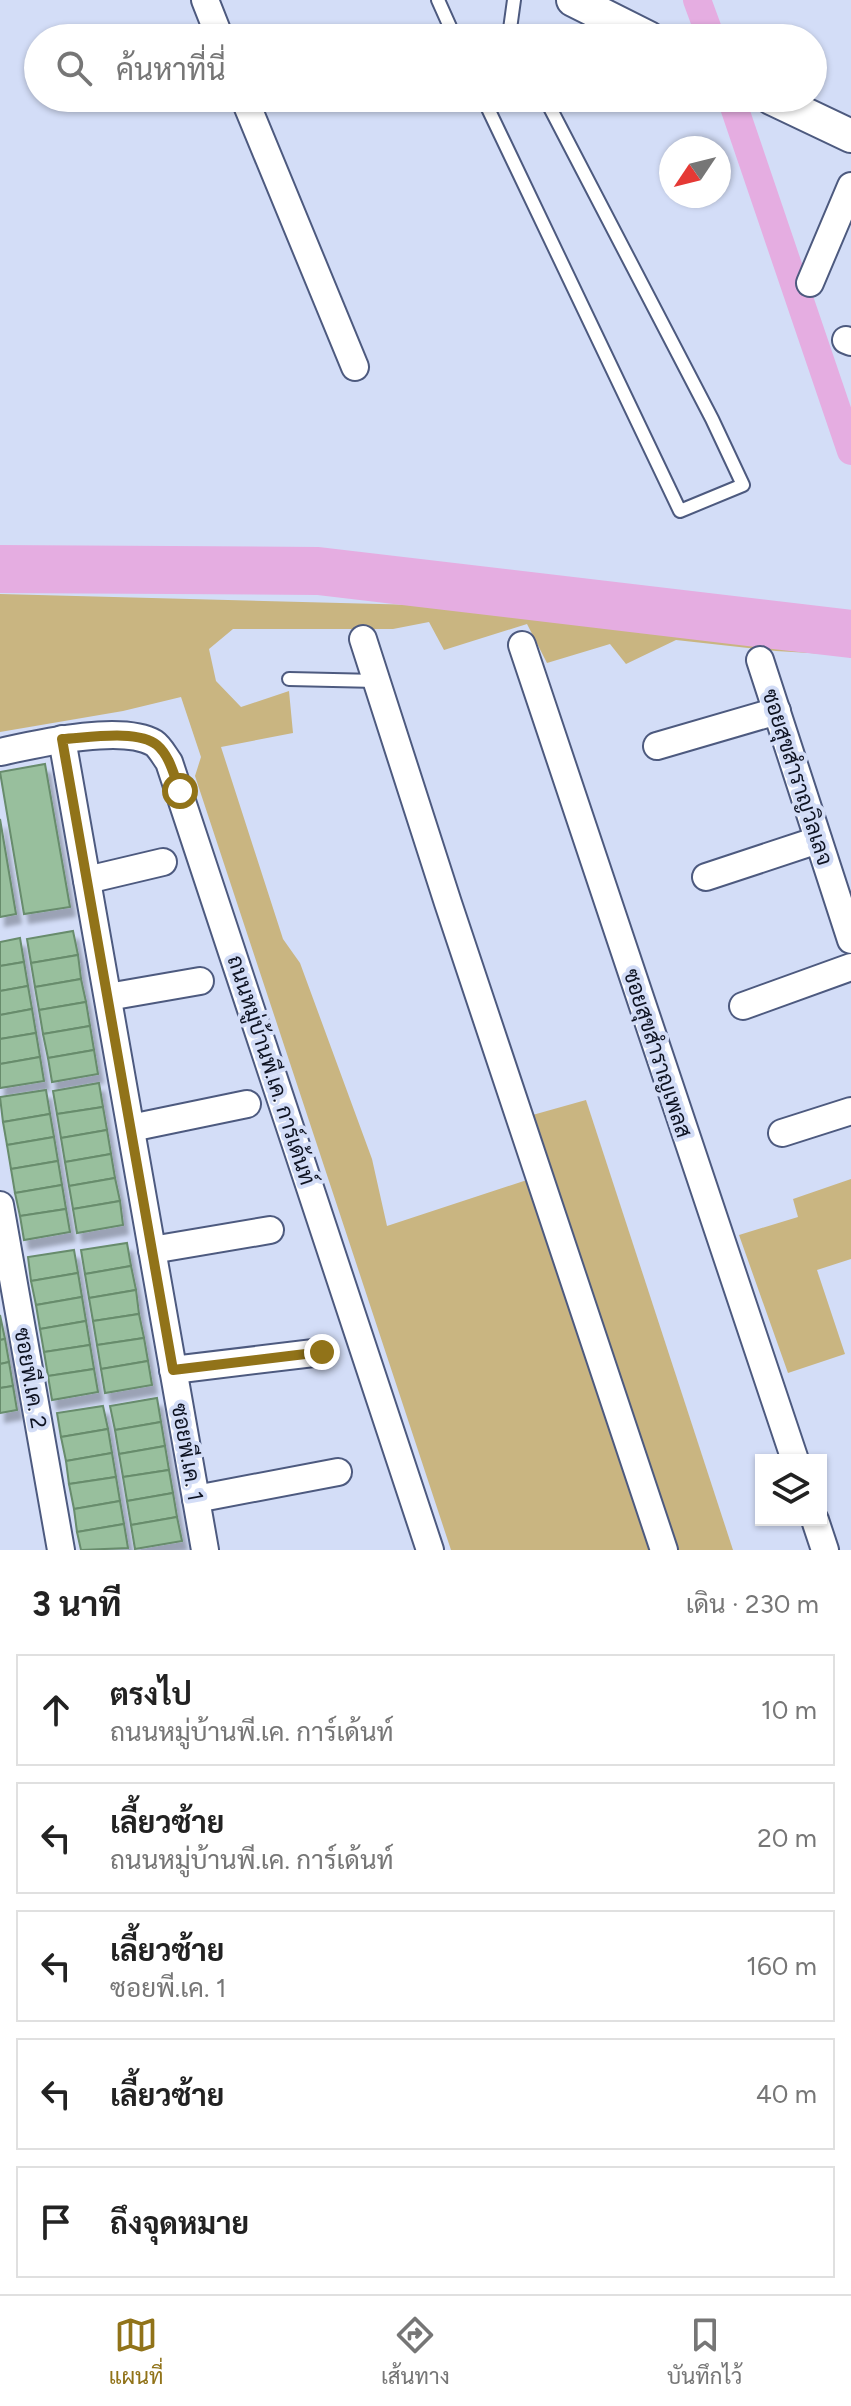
<!DOCTYPE html>
<html lang="th">
<head>
<meta charset="utf-8">
<style>
	body { margin:0; font-family:Figtree,Sarabun,sans-serif; background:#f2f2f2; color:#222 }
	.controls { position:absolute; right:24px; bottom:24px; display:grid; overflow:hidden; border-radius:0px; box-shadow:0 2px 6px #0004 }
	.controls button { width:72px; height:72px; display:grid; place-items:center; padding:0; border:0; border-bottom:2px solid #e0e0e0; background:#fff; color:#222; font:40px sans-serif }
	.compass { position:absolute; left:659px; top:136px; width:72px; height:72px; border-radius:50%; background:#fff; box-shadow:0 2px 6px #0004; rotate:235deg }
	.stop { position:absolute; width:24px; height:24px; margin:-18px; border:6px solid #917319; border-radius:50%; background:#fff }
	.stop.end { background:#917319; border-color:#fff; box-shadow:0 2px 8px #0008 }
	.list { margin:0; padding:0; list-style:none }
	h2 { display:flex; justify-content:space-between; align-items:center; height:104px; margin:0; padding:0 32px; font-size:34px }
	h2 small { font-size:26px; font-weight:400; color:#767676 }
	.list li { display:grid; grid-template-columns:52px 1fr auto; gap:24px; align-items:center; box-sizing:border-box; height:112px; margin:0 16px 16px; padding:0 16px; border:2px solid #e0e0e0; border-radius:0px }
	.list b { display:block; font-size:30px; white-space:nowrap }
	.list p { margin:0; font-size:26px; white-space:nowrap; color:#767676 }
	.list em { font-size:26px; font-style:normal; color:#767676 }
	.icon { flex:none; width:44px; height:44px; fill:none; stroke:currentColor; stroke-width:2; stroke-linecap:round; stroke-linejoin:round }
	.map { position:relative; flex:none; width:851px; height:1550px; overflow:hidden }
	.search { position:absolute; background:#fff; box-shadow:0 2px 6px #0004; left:24px; right:24px; top:24px; height:88px; display:flex; align-items:center; gap:20px; box-sizing:border-box; padding:0 28px; border-radius:44px; color:#767676; font-size:30px }
	.sheet { height:744px; background:#fff }
	nav { display:flex; justify-content:space-around; align-items:center; box-sizing:border-box; height:112px; border-top:2px solid #e0e0e0; background:#fff; font-size:22px; color:#767676 }
	nav a { display:grid; justify-items:center; gap:4px }
	nav .on { color:#917319 }
	.map>svg:first-child { display:block }
	.green { fill:#c9b581 }
	.lines { fill:none; stroke-linecap:round; stroke-linejoin:round }
	.canal { stroke:#e5ade1; stroke-width:28 }
	.river { stroke:#e5ade1; stroke-width:48 }
	.building { fill:#98bf9d; stroke:#678c6c; stroke-width:2; filter:url(#shadow) }
	.service-casing { stroke:#4d5a7f; stroke-width:16 }
	.minor-casing { stroke:#4d5a7f; stroke-width:30 }
	.tertiary-casing { stroke:#4d5a7f; stroke-width:36 }
	.service { stroke:#fff; stroke-width:12 }
	.minor { stroke:#fff; stroke-width:26 }
	.tertiary { stroke:#fff; stroke-width:32 }
	.route { stroke:#917319; stroke-width:10 }
	.labels { text-anchor:middle; stroke-width:8; stroke-linejoin:round; paint-order:stroke }
	.street-label { font-size:22px; fill:#0f1423; stroke:#d3ddf7 }
</style>
</head>
<body>
<div class="map">
<svg width="851" height="1550" viewBox="0 0 851 1550">
	<defs>
		<filter id="shadow"><feDropShadow dx="5" dy="9" stdDeviation="2" flood-color="#0004"/></filter>
	</defs>
	<rect width="100%" height="100%" fill="#d3ddf7"/>
	<g class="green">
		<path d="M0,594L495,607L608,625L762,642L843,655L776,651L676,640L626,664L610,644L547,663L527,624L444,650L429,622L393,629H233L209,649L216,681L241,707L289,691L293,733L221,747L283,939L300,963L372,1159L387,1226L530,1179L652,1550H451L195,776L201,757L181,697L123,711L0,732Z"/>
		<path d="M586,1100L733,1550H674L529,1116Z"/>
		<path d="M851,1179V1259L817,1270L845,1354L788,1373L739,1235L798,1217L793,1199Z"/>
	</g>
	<g class="lines">
		<g class="canal">
			<path d="M697,0L711,38"/>
			<path d="M731,98L851,451"/>
		</g>
		<path class="river" d="M0,569L318,571L851,634"/>
	</g>
	<g class="building">
		<path d="M45,764L70,907L24,914L0,772Z"/>
		<path d="M0,819L16,914L0,917Z"/>
		<path d="M73,931L78,955L31,963L27,939Z"/>
		<path d="M20,938L24,962L0,966V942Z"/>
		<path d="M78,955L81,979L35,987L31,963Z"/>
		<path d="M24,962L28,986L0,991V966Z"/>
		<path d="M81,979L86,1002L39,1010L35,987Z"/>
		<path d="M28,986L32,1009L0,1015V991Z"/>
		<path d="M86,1002L90,1026L43,1034L39,1010Z"/>
		<path d="M32,1009L36,1033L0,1039V1015Z"/>
		<path d="M90,1026L94,1050L48,1058L43,1034Z"/>
		<path d="M36,1033L40,1057L0,1064V1039Z"/>
		<path d="M94,1050L98,1074L52,1082L48,1058Z"/>
		<path d="M40,1057L44,1081L0,1088V1064Z"/>
		<path d="M99,1083L103,1107L57,1114L53,1091Z"/>
		<path d="M46,1090L50,1114L3,1122L0,1097Z"/>
		<path d="M103,1107L107,1130L61,1138L57,1114Z"/>
		<path d="M50,1114L54,1137L7,1145L3,1122Z"/>
		<path d="M107,1130L111,1154L65,1162L61,1138Z"/>
		<path d="M54,1137L58,1161L11,1169L7,1145Z"/>
		<path d="M111,1154L115,1178L69,1186L65,1162Z"/>
		<path d="M58,1161L62,1185L15,1193L11,1169Z"/>
		<path d="M115,1178L120,1201L73,1209L69,1186Z"/>
		<path d="M62,1185L66,1209L20,1216L15,1193Z"/>
		<path d="M120,1201L123,1225L77,1233L73,1209Z"/>
		<path d="M66,1209L70,1232L24,1240L20,1216Z"/>
		<path d="M127,1243L131,1266L85,1274L81,1250Z"/>
		<path d="M74,1250L78,1273L31,1281L28,1257Z"/>
		<path d="M131,1266L136,1290L89,1298L85,1274Z"/>
		<path d="M78,1273L82,1297L36,1305L31,1281Z"/>
		<path d="M136,1290L139,1314L93,1321L89,1298Z"/>
		<path d="M82,1297L86,1321L40,1329L36,1305Z"/>
		<path d="M139,1314L144,1338L97,1345L93,1321Z"/>
		<path d="M0,1315L5,1339L0,1340Z"/>
		<path d="M86,1321L90,1345L44,1352L40,1329Z"/>
		<path d="M144,1338L148,1361L101,1369L97,1345Z"/>
		<path d="M5,1339L9,1362L0,1364V1340Z"/>
		<path d="M90,1345L94,1369L48,1376L44,1352Z"/>
		<path d="M148,1361L152,1385L105,1393L101,1369Z"/>
		<path d="M9,1362L13,1386L0,1388V1364Z"/>
		<path d="M94,1369L98,1392L52,1400L48,1376Z"/>
		<path d="M13,1386L17,1410L0,1413V1388Z"/>
		<path d="M157,1398L161,1422L115,1430L110,1406Z"/>
		<path d="M103,1406L108,1429L61,1437L57,1413Z"/>
		<path d="M161,1422L165,1446L119,1454L115,1430Z"/>
		<path d="M108,1429L112,1453L66,1461L61,1437Z"/>
		<path d="M165,1446L169,1470L123,1477L119,1454Z"/>
		<path d="M112,1453L116,1477L69,1484L66,1461Z"/>
		<path d="M169,1470L173,1493L127,1501L123,1477Z"/>
		<path d="M116,1477L120,1501L74,1509L69,1484Z"/>
		<path d="M173,1493L177,1517L131,1525L127,1501Z"/>
		<path d="M120,1501L124,1524L77,1532L74,1509Z"/>
		<path d="M177,1517L182,1541L135,1549L131,1525Z"/>
		<path d="M124,1524L128,1548L81,1550L77,1532Z"/>
	</g>
	<g class="lines">
		<defs>
			<g id="service">
				<path d="M438,0L455,38"/>
				<path d="M514,0L510,29L514,38"/>
				<path d="M483,98L680,511L743,485L712,419L545,98"/>
				<path d="M289,679L377,681"/>
			</g>
			<g id="minor">
				<path d="M205,0L220,38"/>
				<path d="M244,98L355,367"/>
				<path d="M810,283L851,186"/>
				<path d="M846,340L851,342"/>
				<path d="M363,639L448,903L664,1550"/>
				<path d="M522,645L795,1460"/>
				<path d="M760,660L851,940"/>
				<path d="M62,739L205,1550"/>
				<path d="M657,746L777,711"/>
				<path d="M0,752C37,744 121,724 154,743C160,747 165,757 169,762L430,1550"/>
				<path d="M706,877L818,840"/>
				<path d="M87,880L163,862"/>
				<path d="M108,997L200,981"/>
				<path d="M743,1006L851,967"/>
				<path d="M131,1128L247,1104"/>
				<path d="M782,1133L851,1111"/>
				<path d="M0,1205L61,1550"/>
				<path d="M152,1250L270,1230"/>
				<path d="M173,1370L322,1352"/>
				<path d="M196,1499L338,1472"/>
				<path d="M815,1520L825,1550"/>
			</g>
			<g id="tertiary">
				<path d="M573,0L649,38"/>
				<path d="M771,98L851,136"/>
			</g>
		</defs>
		<use href="#service" class="service-casing"/>
		<use href="#minor" class="minor-casing"/>
		<use href="#tertiary" class="tertiary-casing"/>
		<use href="#service" class="service"/>
		<use href="#minor" class="minor"/>
		<use href="#tertiary" class="tertiary"/>
	</g>
	<g class="lines">
		<path class="route" d="M180,791C174,776 170,756 157,745C138,729 86,738 62,739L173,1370L322,1352"/>
	</g>
	<g class="labels">
		<g class="street-label">
			<text transform="translate(798 777) rotate(72)" y="8">ซอยสุขสำราญวิลเลจ</text>
			<text transform="translate(658 1053) rotate(72)" y="8">ซอยสุขสำราญเพลส</text>
			<text transform="translate(272 1070) rotate(72)" y="8">ถนนหมู่บ้านพี.เค. การ์เด้นท์</text>
			<text transform="translate(31 1378) rotate(80)" y="8">ซอยพี.เค. 2</text>
			<text transform="translate(188 1452) rotate(80)" y="8">ซอยพี.เค. 1</text>
		</g>
	</g>
</svg>
<div class="controls">
<button><svg class="icon" aria-label="layers" viewBox="0 0 24 24"><path d="M12 4l9 5-9 5-9-5zM3 14l9 5 9-5"/></svg></button>
</div>
<svg class="compass" viewBox="-18 -18 36 36"><path d="M0-13l5 13h-10z" fill="#e53935"/><path d="M0 13l5-13h-10z" fill="#767676"/></svg>
<div class="stop" style="left:180px;top:791px"></div>
<div class="stop end" style="left:322px;top:1352px"></div>
<div class="search"><svg class="icon" aria-label="search" viewBox="0 0 24 24"><circle cx="10" cy="10" r="6"/><path d="M15 15l6 6"/></svg>ค้นหาที่นี่</div>
</div>
<section class="sheet">
<h2>3 นาที<small>เดิน · 230 m</small></h2>
<ul class="list">
<li><svg class="icon" aria-label="ahead" viewBox="0 0 24 24"><path d="M12 20V5M6 11l6-6 6 6"/></svg><div><b>ตรงไป</b><p>ถนนหมู่บ้านพี.เค. การ์เด้นท์</p></div><em>10 m</em></li>
<li><svg class="icon" aria-label="left" viewBox="0 0 24 24"><path d="M17 20v-9H6M10 6l-5 5 5 5"/></svg><div><b>เลี้ยวซ้าย</b><p>ถนนหมู่บ้านพี.เค. การ์เด้นท์</p></div><em>20 m</em></li>
<li><svg class="icon" aria-label="left" viewBox="0 0 24 24"><path d="M17 20v-9H6M10 6l-5 5 5 5"/></svg><div><b>เลี้ยวซ้าย</b><p>ซอยพี.เค. 1</p></div><em>160 m</em></li>
<li><svg class="icon" aria-label="left" viewBox="0 0 24 24"><path d="M17 20v-9H6M10 6l-5 5 5 5"/></svg><div><b>เลี้ยวซ้าย</b></div><em>40 m</em></li>
<li><svg class="icon" aria-label="arrive" viewBox="0 0 24 24"><path d="M6 21V4h12l-3 4 3 4H6"/></svg><div><b>ถึงจุดหมาย</b></div></li>
</ul>
</section>
<nav>
<a class="on"><svg class="icon" aria-label="map" viewBox="0 0 24 24"><path d="M3 6l6-2 6 2 6-2v14l-6 2-6-2-6 2zM9 4v14M15 6v14"/></svg>แผนที่</a>
<a><svg class="icon" aria-label="directions" viewBox="0 0 24 24"><path d="M12 3l9 9-9 9-9-9zM9 14v-3h6M13 9l2 2-2 2"/></svg>เส้นทาง</a>
<a><svg class="icon" aria-label="saved" viewBox="0 0 24 24"><path d="M7 4h10v16l-5-4-5 4z"/></svg>บันทึกไว้</a>
</nav>
</body>
</html>
